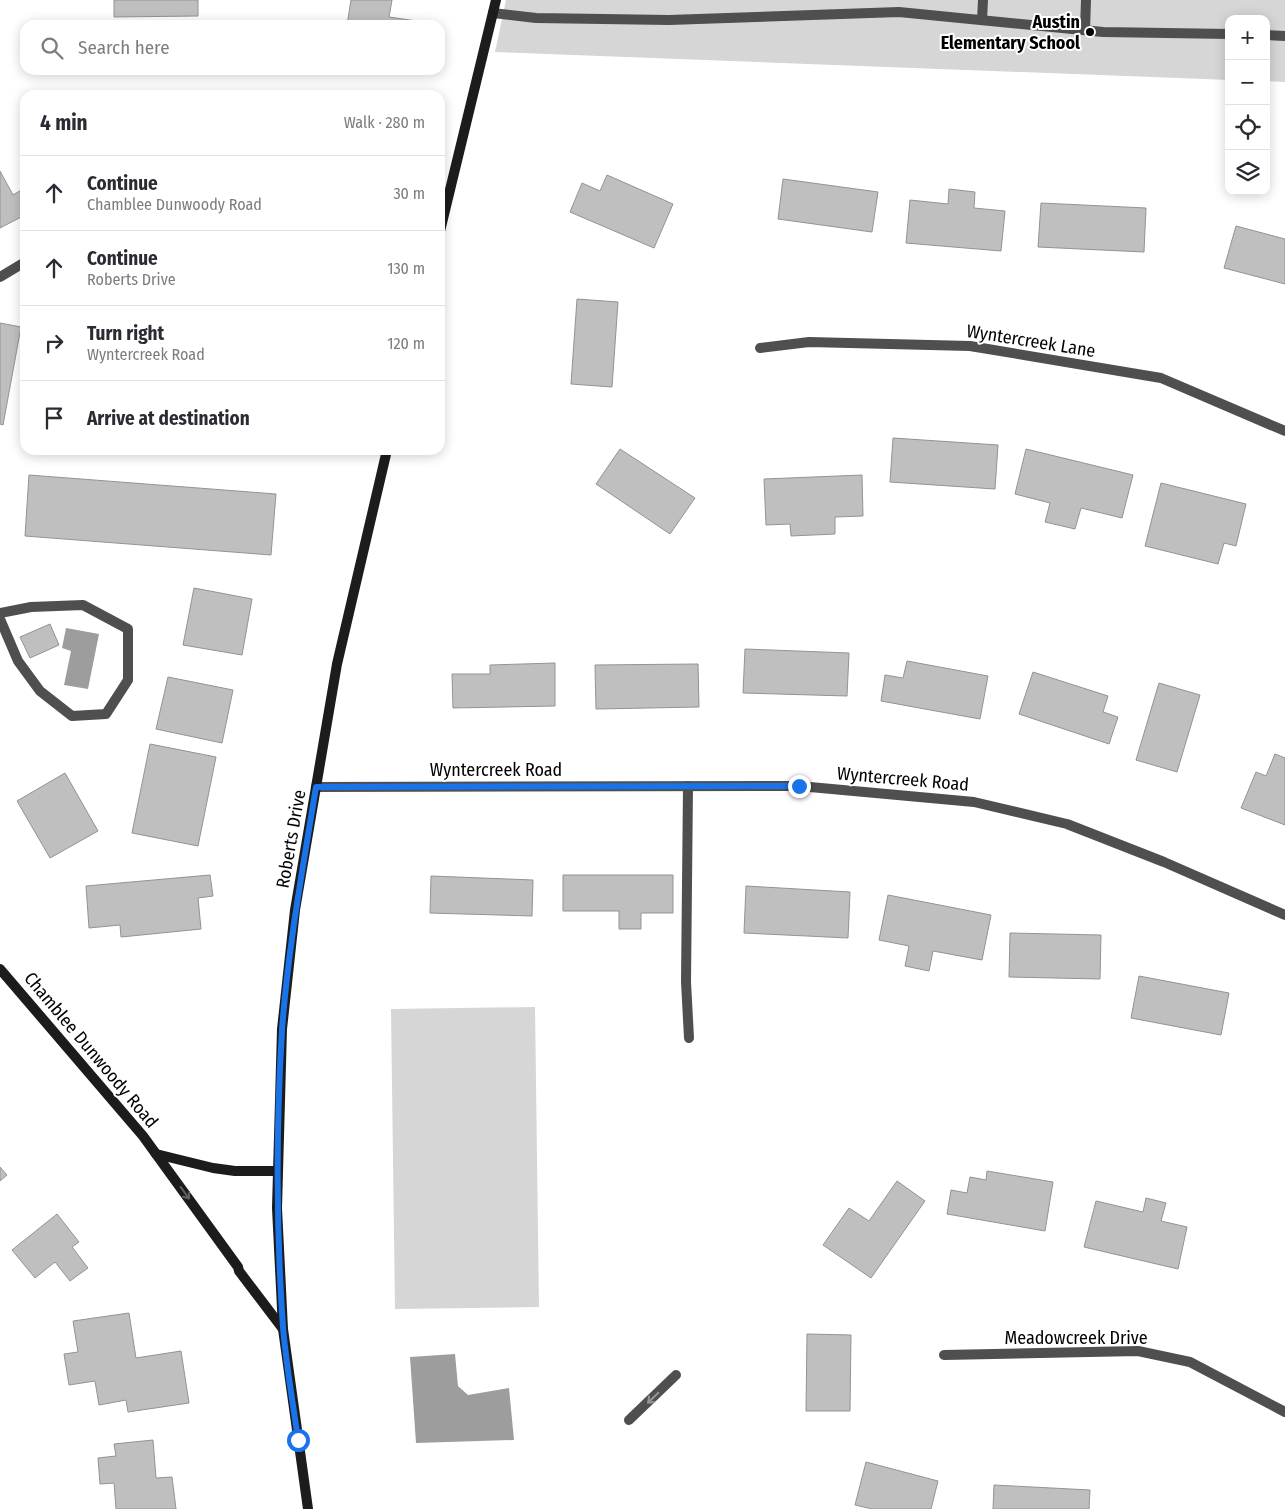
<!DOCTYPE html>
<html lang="en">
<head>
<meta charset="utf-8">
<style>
	body { margin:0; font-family:"Fira Sans Condensed",sans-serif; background:#f2f2f3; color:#2b2b33 }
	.controls { position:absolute; right:15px; top:15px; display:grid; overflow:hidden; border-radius:10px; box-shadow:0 2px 12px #0003 }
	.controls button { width:45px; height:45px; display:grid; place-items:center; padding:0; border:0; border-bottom:1px solid #e1e1e2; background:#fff; color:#2b2b33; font:25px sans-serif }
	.stop { position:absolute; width:15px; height:15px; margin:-11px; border:4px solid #1a73e8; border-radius:50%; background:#fff }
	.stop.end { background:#1a73e8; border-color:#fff; box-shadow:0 1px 5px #0008 }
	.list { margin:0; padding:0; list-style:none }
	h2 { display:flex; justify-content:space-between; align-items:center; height:65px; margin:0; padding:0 20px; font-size:21px }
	h2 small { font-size:16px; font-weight:400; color:#7c7c81 }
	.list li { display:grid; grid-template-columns:32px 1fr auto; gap:15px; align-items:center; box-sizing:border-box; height:75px; padding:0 20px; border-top:1px solid #e1e1e2 }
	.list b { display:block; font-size:19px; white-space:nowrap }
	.list p { margin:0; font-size:16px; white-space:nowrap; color:#7c7c81 }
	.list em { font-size:16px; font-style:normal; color:#7c7c81 }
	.icon { flex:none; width:28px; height:28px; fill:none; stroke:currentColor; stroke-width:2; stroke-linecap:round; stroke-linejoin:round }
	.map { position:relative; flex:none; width:1285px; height:1509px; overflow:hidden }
	.search { position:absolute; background:#fff; box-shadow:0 2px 12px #0003; left:20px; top:20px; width:425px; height:55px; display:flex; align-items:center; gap:12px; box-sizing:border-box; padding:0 18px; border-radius:15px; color:#7c7c81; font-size:19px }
	.panel { position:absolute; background:#fff; box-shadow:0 2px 12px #0003; left:20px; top:90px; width:425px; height:365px; border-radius:15px }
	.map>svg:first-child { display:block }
	.green { fill:#d6d6d6 }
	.water { fill:#9d9d9d }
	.building { fill:#bfbfbf; stroke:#939393 }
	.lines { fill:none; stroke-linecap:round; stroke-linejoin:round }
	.lane { stroke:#4f4f4f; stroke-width:10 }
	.street { stroke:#4f4f4f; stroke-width:10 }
	.secondary { stroke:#1c1c1c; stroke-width:10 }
	.oneway { stroke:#606060 }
	.oneway2 { stroke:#959595 }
	.route { stroke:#1a73e8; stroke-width:6 }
	.poi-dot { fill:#000; stroke:#fff; stroke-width:2 }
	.labels { text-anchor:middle; stroke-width:4; stroke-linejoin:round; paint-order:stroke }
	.poi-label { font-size:18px; font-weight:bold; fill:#000; stroke:#fff; text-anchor:end }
	.street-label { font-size:18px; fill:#000; stroke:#fff }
</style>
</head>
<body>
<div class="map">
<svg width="1285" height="1509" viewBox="0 0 1285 1509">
	<rect width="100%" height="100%" fill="#fff"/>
	<g class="green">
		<path d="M506,0H1285V82L1266,81V19H1229V80L495,52Z"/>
		<path d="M535,1007L539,1307L395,1309L391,1009Z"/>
	</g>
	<g class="water">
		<path d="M66,628L99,634L88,689L64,685L71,651L62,648Z"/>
		<path d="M455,1354L458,1386L468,1395L509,1388L514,1440L416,1443L410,1357Z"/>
	</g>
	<g class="building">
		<path d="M114,0H198V16L114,17Z"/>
		<path d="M351,0H392L389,17L424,22V25H347Z"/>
		<path d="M0,171L13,195L23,189L25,192V215L0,228Z"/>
		<path d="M607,175L673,204L654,248L570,212L582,183L600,191Z"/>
		<path d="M783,179L878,192L872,232L778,219Z"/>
		<path d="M949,189L975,192L974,208L1005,211L1001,251L906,243L910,200L948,204Z"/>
		<path d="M1041,203L1146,208L1144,252L1038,247Z"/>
		<path d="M1236,226L1285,239V284L1224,268Z"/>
		<path d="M577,299L618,302L612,387L571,384Z"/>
		<path d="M0,323L21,327L3,425L0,424Z"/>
		<path d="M893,438L998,445L995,489L890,482Z"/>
		<path d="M620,449L695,498L670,534L596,484Z"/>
		<path d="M1026,449L1133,475L1122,518L1081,508L1075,529L1045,522L1050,503L1015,494Z"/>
		<path d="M29,475L276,494L271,555L25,536Z"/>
		<path d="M862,475L863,516L835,517V534L791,536L790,524L766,525L764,479Z"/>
		<path d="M1161,483L1246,504L1236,546L1224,543L1218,564L1145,546Z"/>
		<path d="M194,588L252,599L242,655L183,645Z"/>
		<path d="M50,624L59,645L30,658L20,637Z"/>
		<path d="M745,649L849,653L847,696L743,693Z"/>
		<path d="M907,661L988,676L980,719L881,701L885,675L903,678Z"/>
		<path d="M555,663V706L453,708L452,674H490V665Z"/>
		<path d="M698,664L699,707L596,709L595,665Z"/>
		<path d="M1033,672L1108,696L1103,712L1118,717L1109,744L1019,714Z"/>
		<path d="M168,677L233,690L222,743L156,729Z"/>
		<path d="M1159,683L1200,695L1177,772L1136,760Z"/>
		<path d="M150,744L216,757L198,846L132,833Z"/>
		<path d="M1275,754L1285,758V825L1241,808L1256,772L1266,776Z"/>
		<path d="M65,773L98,831L50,858L17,801Z"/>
		<path d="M210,875L213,896L198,898L201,929L121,937L120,925L89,928L86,886Z"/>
		<path d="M563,875H673V913H641V929H619V911H563Z"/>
		<path d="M431,876L533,880L532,916L430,913Z"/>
		<path d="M746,886L850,892L848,938L744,933Z"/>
		<path d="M888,895L991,915L982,960L933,951L929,971L905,966L909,946L879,940Z"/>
		<path d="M1010,933L1101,935L1100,979L1009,977Z"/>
		<path d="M1139,976L1229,993L1221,1035L1131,1018Z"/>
		<path d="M0,1167L7,1175L0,1181Z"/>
		<path d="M987,1171L1053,1182L1045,1231L947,1214L951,1190L967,1193L970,1177L986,1180Z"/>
		<path d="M897,1181L925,1201L871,1278L823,1245L849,1208L869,1221Z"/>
		<path d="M1146,1198L1166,1203L1161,1221L1187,1227L1178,1269L1084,1247L1096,1201L1143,1212Z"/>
		<path d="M57,1214L79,1242L72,1247L88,1268L70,1281L55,1262L35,1278L12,1250Z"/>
		<path d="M129,1313L136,1358L181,1351L189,1403L128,1412L126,1400L99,1405L95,1381L69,1385L64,1354L78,1352L73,1321Z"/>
		<path d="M807,1334L851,1335L850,1411H806Z"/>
		<path d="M153,1440L156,1478L172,1477L176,1509H116L114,1483L100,1484L98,1458L116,1456L114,1444Z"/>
		<path d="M866,1462L938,1481L931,1509H872L855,1505Z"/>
		<path d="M994,1485L1090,1490L1089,1509H993Z"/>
	</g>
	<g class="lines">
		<g class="lane">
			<path d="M493,13L536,18L669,20L899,12L1103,32L1229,34"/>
			<path d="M982,20L983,0"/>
			<path d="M1085,30L1086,0"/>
			<path d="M1266,35L1285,36"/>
			<path d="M688,786L686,982L689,1038"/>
			<path d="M629,1420L676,1375"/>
		</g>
		<g class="street">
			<path d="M0,277L25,262"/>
			<path d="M760,348L809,342L970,346L1161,378L1285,431"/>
			<path d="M0,613L31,607L83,605L128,629V680L106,714L72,716L40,691L18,661L0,619"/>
			<path d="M316,787L799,786L974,802L1067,824L1164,862L1285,915"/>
			<path d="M944,1355L1138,1351L1190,1362L1285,1412"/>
		</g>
		<g class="secondary">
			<path d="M440,231L496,0"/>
			<path d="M0,969L143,1136L238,1267L239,1271L283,1329"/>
			<path d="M156,1154L213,1168L235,1171H278"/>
			<path d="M308,1509L283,1329L277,1208L282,1029L295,910L337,664L387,450"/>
		</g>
	</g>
	<defs><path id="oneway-shaft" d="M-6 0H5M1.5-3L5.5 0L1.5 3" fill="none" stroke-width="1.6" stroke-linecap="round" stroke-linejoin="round" transform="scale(1.25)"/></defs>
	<use class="oneway" href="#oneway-shaft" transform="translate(185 1193) rotate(54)"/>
	<use class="oneway2" href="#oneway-shaft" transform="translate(653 1398) rotate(136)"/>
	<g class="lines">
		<path class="route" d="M298,1440C293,1402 286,1365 283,1327C276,1228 276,1129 282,1030C288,948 303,867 316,787L799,786"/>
	</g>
	<circle class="poi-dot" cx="1090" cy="32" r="5"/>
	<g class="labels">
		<g class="poi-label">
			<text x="1080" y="28">Austin<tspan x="1080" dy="21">Elementary School</tspan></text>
		</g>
		<g class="street-label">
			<text transform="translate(1031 341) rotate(9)" y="6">Wyntercreek Lane</text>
			<text x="496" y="776">Wyntercreek Road</text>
			<text transform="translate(903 779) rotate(5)" y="6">Wyntercreek Road</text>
			<text transform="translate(291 839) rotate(-80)" y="6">Roberts Drive</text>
			<text transform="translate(91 1050) rotate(50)" y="6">Chamblee Dunwoody Road</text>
			<text x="1076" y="1344">Meadowcreek Drive</text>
		</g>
	</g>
</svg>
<div class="controls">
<button>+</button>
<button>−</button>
<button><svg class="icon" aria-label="locate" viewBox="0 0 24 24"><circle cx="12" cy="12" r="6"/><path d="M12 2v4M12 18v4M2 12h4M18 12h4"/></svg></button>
<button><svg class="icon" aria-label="layers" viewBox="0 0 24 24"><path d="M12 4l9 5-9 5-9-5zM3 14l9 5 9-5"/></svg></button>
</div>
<div class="stop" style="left:298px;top:1440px"></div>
<div class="stop end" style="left:799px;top:786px"></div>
<div class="search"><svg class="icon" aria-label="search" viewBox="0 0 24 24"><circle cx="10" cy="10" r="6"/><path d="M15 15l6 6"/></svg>Search here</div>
<section class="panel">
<h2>4 min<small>Walk · 280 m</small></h2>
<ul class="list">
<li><svg class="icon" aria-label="ahead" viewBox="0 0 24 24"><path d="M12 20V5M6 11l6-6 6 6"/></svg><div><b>Continue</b><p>Chamblee Dunwoody Road</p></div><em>30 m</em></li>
<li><svg class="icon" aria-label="ahead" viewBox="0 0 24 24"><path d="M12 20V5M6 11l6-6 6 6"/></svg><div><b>Continue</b><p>Roberts Drive</p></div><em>130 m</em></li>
<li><svg class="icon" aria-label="right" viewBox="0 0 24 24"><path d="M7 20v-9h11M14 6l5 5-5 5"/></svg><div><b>Turn right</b><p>Wyntercreek Road</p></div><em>120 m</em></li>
<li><svg class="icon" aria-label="arrive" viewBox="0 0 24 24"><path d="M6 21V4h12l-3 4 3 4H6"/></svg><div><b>Arrive at destination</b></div></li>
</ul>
</section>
</div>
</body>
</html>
